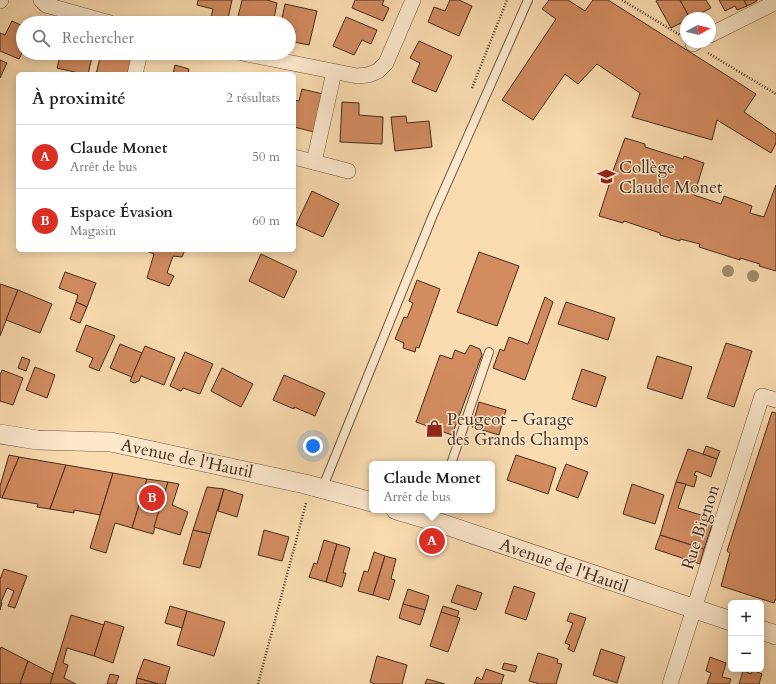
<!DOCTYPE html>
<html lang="fr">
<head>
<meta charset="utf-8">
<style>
	body { margin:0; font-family:Cardo,serif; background:#f6f6f6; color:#222 }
	.controls { position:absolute; right:12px; bottom:12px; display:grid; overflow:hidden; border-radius:6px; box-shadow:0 2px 10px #0003 }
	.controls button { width:36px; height:36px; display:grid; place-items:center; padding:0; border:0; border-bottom:1px solid #e0e0e0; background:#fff; color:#222; font:20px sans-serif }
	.compass { position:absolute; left:680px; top:12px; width:36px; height:36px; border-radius:50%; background:#fff; box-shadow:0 2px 10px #0003; rotate:82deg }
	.you { position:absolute; left:313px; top:446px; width:14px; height:14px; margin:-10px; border:3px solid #fff; border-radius:50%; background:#1a73e8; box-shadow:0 0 0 6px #1a73e833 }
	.badge { display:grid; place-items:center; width:26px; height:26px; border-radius:50%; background:#d93025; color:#fff; font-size:13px; font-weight:700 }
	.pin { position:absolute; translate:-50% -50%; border:2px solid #fff; box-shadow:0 1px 4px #0006 }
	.popup { position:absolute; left:369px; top:461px; width:126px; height:52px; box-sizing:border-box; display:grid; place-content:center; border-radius:6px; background:#fff; filter:drop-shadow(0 1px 3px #0005); font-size:13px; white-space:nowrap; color:#767676 }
	.popup b { font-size:15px; color:#222 }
	.popup::after { content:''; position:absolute; left:50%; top:100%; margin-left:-8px; border:8px solid transparent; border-top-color:#fff }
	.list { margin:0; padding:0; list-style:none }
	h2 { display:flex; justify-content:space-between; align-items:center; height:52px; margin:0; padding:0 16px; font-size:17px }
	h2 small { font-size:13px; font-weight:400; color:#767676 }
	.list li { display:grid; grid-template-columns:26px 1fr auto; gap:12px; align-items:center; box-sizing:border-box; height:64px; padding:0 16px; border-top:1px solid #e0e0e0 }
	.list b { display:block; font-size:15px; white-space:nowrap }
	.list p { margin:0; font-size:13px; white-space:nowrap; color:#767676 }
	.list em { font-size:13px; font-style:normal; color:#767676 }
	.icon { flex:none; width:22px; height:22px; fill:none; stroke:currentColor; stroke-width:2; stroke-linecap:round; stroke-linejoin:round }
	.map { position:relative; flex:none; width:776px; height:684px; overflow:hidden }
	.search { position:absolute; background:#fff; box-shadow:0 2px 10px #0003; left:16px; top:16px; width:280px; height:44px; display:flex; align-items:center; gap:10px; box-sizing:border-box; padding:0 14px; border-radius:22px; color:#767676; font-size:15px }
	.panel { position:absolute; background:#fff; box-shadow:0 2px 10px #0003; left:16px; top:72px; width:280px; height:180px; border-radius:6px }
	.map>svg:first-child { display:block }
	.building { fill:#d28c60; stroke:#422d1f }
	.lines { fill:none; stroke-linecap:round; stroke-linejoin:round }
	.service-casing { stroke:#705944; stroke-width:10 }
	.minor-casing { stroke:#705944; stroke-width:16 }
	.tertiary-casing { stroke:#705944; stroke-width:20 }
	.path { stroke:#422d1f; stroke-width:2.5; stroke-dasharray:1 2; stroke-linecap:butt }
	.service { stroke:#fce8cc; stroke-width:8 }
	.minor { stroke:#fce8cc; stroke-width:15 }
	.tertiary { stroke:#fce8cc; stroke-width:19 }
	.tree { fill:#a48c6c }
	.labels { text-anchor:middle; stroke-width:3; stroke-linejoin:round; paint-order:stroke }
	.poi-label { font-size:17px; fill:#422d1f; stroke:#fce8cc; text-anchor:start }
	.street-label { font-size:17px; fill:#422d1f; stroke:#fce8cc }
</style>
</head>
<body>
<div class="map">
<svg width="776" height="684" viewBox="0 0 776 684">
	<rect width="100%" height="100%" fill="#fbdcb1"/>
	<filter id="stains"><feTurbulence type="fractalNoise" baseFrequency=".005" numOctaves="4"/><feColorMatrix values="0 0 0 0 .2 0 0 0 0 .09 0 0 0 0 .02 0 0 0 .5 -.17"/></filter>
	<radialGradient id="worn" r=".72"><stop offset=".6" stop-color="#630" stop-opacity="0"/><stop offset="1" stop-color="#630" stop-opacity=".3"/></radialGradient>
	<g class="building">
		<path d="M198,0H232L227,23L210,21L213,9L197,5Z"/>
		<path d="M242,0H267L277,3L273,23H243L237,21Z"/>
		<path d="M355,0H384L382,5L389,8L383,21L352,8Z"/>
		<path d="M450,0H459L472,6L459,36L428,22L434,7L445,11Z"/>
		<path d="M549,0H568L585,11L593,0H608L756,94L744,112L776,134V143L771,153L717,120L712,140L632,117L640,93L597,64L578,84L565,74L533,120L502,100L556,19L542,9Z"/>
		<path d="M658,0H680L690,18H686V27L683,22L671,28L656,1Z"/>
		<path d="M680,0H706L711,8L701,13L704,18H690Z"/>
		<path d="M719,0H744L747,6L737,10L735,6L725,11Z"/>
		<path d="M744,0H757V1L747,6Z"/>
		<path d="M285,4L317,11L309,45L294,42L295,31L289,30V23H281Z"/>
		<path d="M346,17L377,30L371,44L362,40L354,55L333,46Z"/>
		<path d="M12,21L23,26V51L19,59L0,51V33L5,35Z"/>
		<path d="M419,41L452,56L436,92L412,82L420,63L410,58Z"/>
		<path d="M61,53H93L88,74H83L57,68Z"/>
		<path d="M118,53H133L128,74H96L101,54L117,58Z"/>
		<path d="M0,60L7,63L0,78Z"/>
		<path d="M175,65L189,69L188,74H173Z"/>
		<path d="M302,89L323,94L314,132L294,127V100L299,101Z"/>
		<path d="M342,102L359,103V115L383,117L382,144L340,142Z"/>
		<path d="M406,116L407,123L429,121L432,147L395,151L391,117Z"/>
		<path d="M625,138L645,144V147L683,159L684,156L704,163L694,195L721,204L724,196L752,206L750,213L764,217L776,185V271L759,266L760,264L740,258V260L699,247L700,244L680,239V241L660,235V233L624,221L623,223L599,216L610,182L608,181L611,172L613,171Z"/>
		<path d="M312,191L339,204L323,237L296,225Z"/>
		<path d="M144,250H185L182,257L173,256L167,273L174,276L169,286L147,278L154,254Z"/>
		<path d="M479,252L519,266L497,326L457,312Z"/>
		<path d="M261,254L297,271L284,298L249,281Z"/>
		<path d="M65,272L96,283L87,307L76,302L78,295L59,288Z"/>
		<path d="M417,280L440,289L419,348L416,347L415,352L403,348L404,343L395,339L404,317L407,318L413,303L409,301Z"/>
		<path d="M0,284L18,290L0,336Z"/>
		<path d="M18,290L52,304L40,333L6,320Z"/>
		<path d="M545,297L553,302L525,380L493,368L500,349L504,351L509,337L528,344Z"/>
		<path d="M76,302L87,307L80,323L70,319Z"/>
		<path d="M566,302L615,318L608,340L558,324Z"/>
		<path d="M86,325L115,336L99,371L89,367L93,358L76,351Z"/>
		<path d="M726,343L752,351L734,407L707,398Z"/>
		<path d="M120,344L142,353L132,377L110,368Z"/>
		<path d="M470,345L480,349L482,355L452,435L416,422L440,355L452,359L455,350L465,354Z"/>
		<path d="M145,346L175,358L164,385L141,376L139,381L134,383L130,381Z"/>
		<path d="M185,352L213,364L200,394L183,388L181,391L170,386Z"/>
		<path d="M657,356L692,367L682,399L647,388Z"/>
		<path d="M22,357L30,360L26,371L18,368Z"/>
		<path d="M35,367L55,375L47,398L26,390Z"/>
		<path d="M222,368L253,384L241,407L211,391Z"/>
		<path d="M582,369L606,377L596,407L572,399Z"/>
		<path d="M2,370L23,378L13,405L0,401V375Z"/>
		<path d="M284,375L325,393L315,416L294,407V409L273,400Z"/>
		<path d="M479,402L506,410L499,435L472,427Z"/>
		<path d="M772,412L776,413V600H775L774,603L721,586L730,553L727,551Z"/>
		<path d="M706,446L720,451L717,459L703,454Z"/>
		<path d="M688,449L717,459L711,477L696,471L694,475L697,476L694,487L676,482Z"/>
		<path d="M9,455L19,457L2,498L0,497V486Z"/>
		<path d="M516,455L556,468L548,494L507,480Z"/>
		<path d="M19,457L66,465L50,509L37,507L38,504L2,498Z"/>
		<path d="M566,464L588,472L578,498L556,490Z"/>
		<path d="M66,465L113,473L100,515L74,510V513L50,509Z"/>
		<path d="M113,473L147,479L132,528L115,523L106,553L90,548Z"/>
		<path d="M147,479L168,482L153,534L132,528Z"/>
		<path d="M168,482L179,484L172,505L188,512L180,535L154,527Z"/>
		<path d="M676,482L686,484L678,508L714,519L704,549L660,535Z"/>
		<path d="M632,484L664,495L655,524L623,514Z"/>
		<path d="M207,487L224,489L210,534L193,530Z"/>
		<path d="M224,489L243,495L237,517L218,511Z"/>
		<path d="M193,530L210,534L200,568L183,564Z"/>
		<path d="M264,530L289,537L282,561L258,555Z"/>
		<path d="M660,535L704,549L700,564L655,549Z"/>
		<path d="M324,540L337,544L326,582L309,577L314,563L317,564Z"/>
		<path d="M337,544L350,548L343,573H346L342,587L326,582Z"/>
		<path d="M374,552L385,556L373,595L358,591L364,571L368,572Z"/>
		<path d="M385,556L396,559L391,579L395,580L389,600L373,595Z"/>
		<path d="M4,569L27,576L15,608L8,606L14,591L7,588L1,602L2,603L0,610V579Z"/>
		<path d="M457,585L482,593L476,610L451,602Z"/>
		<path d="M514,586L535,593L526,620L505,613Z"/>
		<path d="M408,589L429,596L425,610L403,604Z"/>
		<path d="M403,604L425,610L420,625L399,618Z"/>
		<path d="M170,606L187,611L182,628L165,623Z"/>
		<path d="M443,606L459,611L457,618L441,612Z"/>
		<path d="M187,611L225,622L214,656L177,645Z"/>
		<path d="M441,612L460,618L448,652L430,646Z"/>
		<path d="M570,613L586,618L574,652L568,649L570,645L565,643L573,623L567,621Z"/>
		<path d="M71,615L104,625L94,656L67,648L63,663L68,665L64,678L76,684H50Z"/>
		<path d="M105,621L124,627L113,663L94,656Z"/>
		<path d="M1,647L28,661L20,684H0V650Z"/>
		<path d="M601,649L625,657L617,683L593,675Z"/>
		<path d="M538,653L558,659L557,663L562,664L556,684H540L529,681Z"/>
		<path d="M377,656L407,665L402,684H375L370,682Z"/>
		<path d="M710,657L726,663L722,677L731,679L729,684H707L711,673L706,671Z"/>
		<path d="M144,659L170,667L165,684H158L137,678Z"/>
		<path d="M28,661L53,674L50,684H20Z"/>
		<path d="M504,663L517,666L515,672L502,669Z"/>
		<path d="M486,669L504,675L501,684H474L477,677L482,680Z"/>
		<path d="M753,670L762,674L759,684H739L743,671L751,674Z"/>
		<path d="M110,674L119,676L116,684H107Z"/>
		<path d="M137,678L158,684H136Z"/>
		<path d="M427,679L445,684H425Z"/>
	</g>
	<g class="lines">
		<defs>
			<g id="service">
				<path d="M451,464L489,352"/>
				<path d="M322,489L433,215L528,0"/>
			</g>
			<g id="minor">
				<path d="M41,0L46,5L110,23"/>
				<path d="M0,1L1,0"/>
				<path d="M710,35L776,2"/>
				<path d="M693,44L696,42"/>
				<path d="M242,53L357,76L368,75L378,71L386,63L413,0"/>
				<path d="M135,74L140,53"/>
				<path d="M294,157L348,171"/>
				<path d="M314,162L334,72"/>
				<path d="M670,684L762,396L776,400"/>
			</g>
			<g id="tertiary">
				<path d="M0,434L37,440L111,442L305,484L372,502"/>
				<path d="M396,510L440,523L731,621"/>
				<path d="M761,630L776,635"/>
			</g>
		</defs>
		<use href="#service" class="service-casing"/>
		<use href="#minor" class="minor-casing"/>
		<use href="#tertiary" class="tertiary-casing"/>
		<g class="path">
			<path d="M622,0L680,35"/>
			<path d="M708,53L776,94"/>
			<path d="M472,88L507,0"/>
			<path d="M258,684L306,503"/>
		</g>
		<use href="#service" class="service"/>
		<use href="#minor" class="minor"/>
		<use href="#tertiary" class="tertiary"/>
	</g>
	<g class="tree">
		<circle cx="728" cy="271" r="6"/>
		<circle cx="753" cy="276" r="6"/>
	</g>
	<defs>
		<symbol id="school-bare" viewBox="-9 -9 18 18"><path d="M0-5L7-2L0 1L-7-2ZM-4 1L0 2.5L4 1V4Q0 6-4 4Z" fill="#8f2418" stroke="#fce8cc" stroke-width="2.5" paint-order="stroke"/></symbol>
		<symbol id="shop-bare" viewBox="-9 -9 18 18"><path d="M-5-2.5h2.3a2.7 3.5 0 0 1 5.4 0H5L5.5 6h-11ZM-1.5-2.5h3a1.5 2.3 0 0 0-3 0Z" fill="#8f2418" stroke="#fce8cc" stroke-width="2.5" paint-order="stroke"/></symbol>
	</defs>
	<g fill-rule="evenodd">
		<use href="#school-bare" x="594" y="164" width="25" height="25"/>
		<use href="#shop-bare" x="422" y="416" width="25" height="25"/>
	</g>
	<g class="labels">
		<g class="poi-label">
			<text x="619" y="173">Collège<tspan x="619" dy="20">Claude Monet</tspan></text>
			<text x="447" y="425">Peugeot - Garage<tspan x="447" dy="20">des Grands Champs</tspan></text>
		</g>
		<g class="street-label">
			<text transform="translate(187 458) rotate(12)" y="6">Avenue de l'Hautil</text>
			<text transform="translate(700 527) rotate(-72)" y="6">Rue Bignon</text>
			<text transform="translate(564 565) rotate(19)" y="6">Avenue de l'Hautil</text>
		</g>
	</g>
	<rect width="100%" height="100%" filter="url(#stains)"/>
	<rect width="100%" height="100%" fill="url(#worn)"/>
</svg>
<div class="controls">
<button>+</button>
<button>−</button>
</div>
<svg class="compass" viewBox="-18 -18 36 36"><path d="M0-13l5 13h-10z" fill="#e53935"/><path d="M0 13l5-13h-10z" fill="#767676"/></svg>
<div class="you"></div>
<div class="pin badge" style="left:432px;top:541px">A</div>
<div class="popup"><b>Claude Monet</b>Arrêt de bus</div>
<div class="pin badge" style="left:152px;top:498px">B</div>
<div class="search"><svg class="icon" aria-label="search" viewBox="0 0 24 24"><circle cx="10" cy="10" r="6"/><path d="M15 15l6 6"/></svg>Rechercher</div>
<section class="panel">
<h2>À proximité<small>2 résultats</small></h2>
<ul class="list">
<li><span class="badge">A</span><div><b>Claude Monet</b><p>Arrêt de bus</p></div><em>50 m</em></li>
<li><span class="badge">B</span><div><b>Espace Évasion</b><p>Magasin</p></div><em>60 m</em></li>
</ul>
</section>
</div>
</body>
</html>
